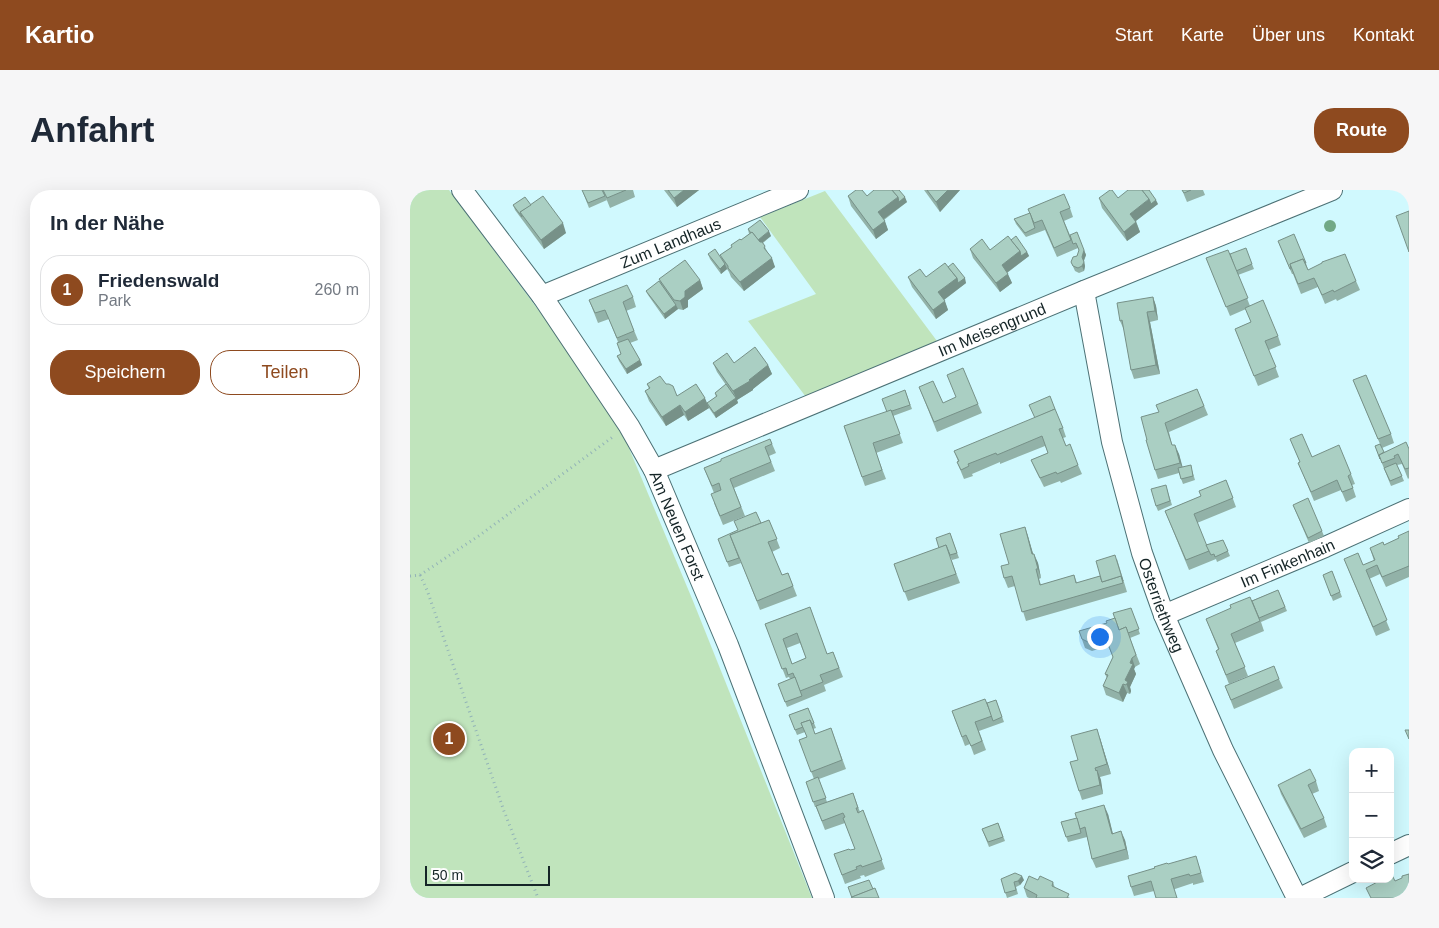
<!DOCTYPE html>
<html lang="de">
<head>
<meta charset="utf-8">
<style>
	body { margin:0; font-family:Arial,sans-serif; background:#f6f6f7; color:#1f2937 }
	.controls { position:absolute; right:15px; bottom:15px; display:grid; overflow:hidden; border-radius:10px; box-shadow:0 5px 20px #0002 }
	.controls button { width:45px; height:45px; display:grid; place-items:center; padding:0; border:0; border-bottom:1px solid #e0e1e3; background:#fff; color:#1f2937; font:25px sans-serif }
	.scale { position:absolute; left:15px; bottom:12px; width:125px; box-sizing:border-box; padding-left:5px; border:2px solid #152527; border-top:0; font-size:14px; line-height:18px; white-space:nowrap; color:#152527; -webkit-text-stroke:4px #fdfdfd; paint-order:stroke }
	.you { position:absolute; left:689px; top:446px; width:18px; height:18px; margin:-12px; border:4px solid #fff; border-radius:50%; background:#1a73e8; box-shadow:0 0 0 8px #1a73e833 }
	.badge { display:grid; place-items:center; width:32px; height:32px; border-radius:50%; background:#8e4a1f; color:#fff; font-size:16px; font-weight:700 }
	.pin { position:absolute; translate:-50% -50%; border:2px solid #fff; box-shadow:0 1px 5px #0006 }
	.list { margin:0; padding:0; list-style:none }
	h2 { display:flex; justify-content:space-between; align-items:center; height:65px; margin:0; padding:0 20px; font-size:21px }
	h2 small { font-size:16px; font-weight:400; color:#747a83 }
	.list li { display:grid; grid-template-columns:32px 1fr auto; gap:15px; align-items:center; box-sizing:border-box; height:70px; margin:0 10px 10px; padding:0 10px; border:1px solid #e0e1e3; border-radius:20px }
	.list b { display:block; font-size:19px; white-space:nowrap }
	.list p { margin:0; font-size:16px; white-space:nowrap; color:#747a83 }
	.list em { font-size:16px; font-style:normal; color:#747a83 }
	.actions { display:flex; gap:10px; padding:15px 20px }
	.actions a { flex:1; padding:11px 0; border:1px solid #8e4a1f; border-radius:20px; text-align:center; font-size:18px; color:#8e4a1f }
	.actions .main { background:#8e4a1f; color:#fff }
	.icon { flex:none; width:28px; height:28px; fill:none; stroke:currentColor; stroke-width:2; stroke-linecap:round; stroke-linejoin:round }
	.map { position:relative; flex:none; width:999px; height:708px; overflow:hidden; border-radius:20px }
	header { display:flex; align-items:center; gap:30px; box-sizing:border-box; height:70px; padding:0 25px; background:#8e4a1f; color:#fff }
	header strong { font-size:24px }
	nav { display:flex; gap:28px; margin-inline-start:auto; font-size:18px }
	.intro { display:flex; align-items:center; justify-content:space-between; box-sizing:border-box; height:120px; padding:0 30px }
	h1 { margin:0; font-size:35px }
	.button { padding:12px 22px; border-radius:20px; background:#8e4a1f; color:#fff; font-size:18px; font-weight:700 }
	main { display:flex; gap:30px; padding:0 30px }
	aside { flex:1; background:#fff; border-radius:20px; box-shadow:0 5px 20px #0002 }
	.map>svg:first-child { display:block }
	.green { fill:#c0e4bc }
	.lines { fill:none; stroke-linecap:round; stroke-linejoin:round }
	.minor-casing { stroke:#4c7175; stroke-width:22 }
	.path { stroke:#92b3b7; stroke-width:3; stroke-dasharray:1 4; stroke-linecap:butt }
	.minor { stroke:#fff; stroke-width:20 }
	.tree { fill:#72a986 }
	.wall { fill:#92b2a8; fill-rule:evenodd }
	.shaded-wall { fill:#779188 }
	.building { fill:#aacfc3; stroke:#779188; fill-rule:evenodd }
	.labels { text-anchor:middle; stroke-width:4; stroke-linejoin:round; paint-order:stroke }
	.street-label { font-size:16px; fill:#152527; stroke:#fdfdfd }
</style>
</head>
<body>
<header>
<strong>Kartio</strong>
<nav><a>Start</a><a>Karte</a><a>Über uns</a><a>Kontakt</a></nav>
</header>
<div class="intro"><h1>Anfahrt</h1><a class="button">Route</a></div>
<main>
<aside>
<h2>In der Nähe<small></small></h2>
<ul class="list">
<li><span class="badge">1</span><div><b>Friedenswald</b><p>Park</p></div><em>260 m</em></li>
</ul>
<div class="actions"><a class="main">Speichern</a><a>Teilen</a></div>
</aside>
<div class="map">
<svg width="999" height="708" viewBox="0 0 999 708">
	<rect width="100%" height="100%" fill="#d0f9fe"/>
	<g class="green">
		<path d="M0,0H39L203,220L283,411L402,708H0Z"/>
		<path d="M415,1L527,151L396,207L338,131L406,104L350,27Z"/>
	</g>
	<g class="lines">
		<defs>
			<g id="minor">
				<path id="s1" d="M52,0L132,106L219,236L244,280L318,455L414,708"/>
				<path id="s2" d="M674,101L702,252L732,363L754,425L813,560L887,708"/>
				<path id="s3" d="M132,106L388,0"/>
				<path id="s4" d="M244,280L674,101L922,0"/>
				<path id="s5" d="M754,425L915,357L999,319"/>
				<path d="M980,664L999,655"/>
				<path d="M890,708L943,682"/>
			</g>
		</defs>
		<use href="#minor" class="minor-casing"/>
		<g class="path">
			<path d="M10,385L17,400L94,621L128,708"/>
			<path d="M0,386L10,385L70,345L204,246"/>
		</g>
		<use href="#minor" class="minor"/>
	</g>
	<circle class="tree" cx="920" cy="36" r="6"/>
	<g class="wall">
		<path d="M172,0H223L225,7L200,18L196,8L197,10L179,18Z"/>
		<path d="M254,0H289L267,17Z"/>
		<path d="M514,0H550L530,22Z"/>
		<path d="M772,0H793L795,5L777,12Z"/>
		<path d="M438,6H457L497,12L474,30L478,40L466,49L441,16Z"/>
		<path d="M689,8H708L748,14L726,31L730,42L717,51L692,18Z"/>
		<path d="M103,15H120L156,43L134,59L105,20Z"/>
		<path d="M660,18L663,27L654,31L660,45L674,60L676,65L674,71L675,76L674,81L669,83L665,81L661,72L667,66L669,61L668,58L647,67L635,40L616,47L606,34L604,29Z"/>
		<path d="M338,39L361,46L353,53L365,77L334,101L321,87L319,82L317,79L311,84L300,69L298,64L312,69L310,65L322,57L321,55L331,50L339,44Z"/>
		<path d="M601,50L617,62L619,66L597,83L602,93L590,102L563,68L560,59L580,60Z"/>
		<path d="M868,51L896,73L898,80L946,91L950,100L927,111L926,109L915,114L908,97L891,104L883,84H882Z"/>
		<path d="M820,64L842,74L844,79L828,85L840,116L868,146L871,155L859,160L869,187L848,196L825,139L841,132L836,119L820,126L796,68Z"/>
		<path d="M538,77L556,93L534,110L538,120L526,129L502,97L498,87H516Z"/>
		<path d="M249,89L290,90L293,99L278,110V117L273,120L268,119L255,129L238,105L236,101L250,92Z"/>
		<path d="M223,107L226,117L216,121L228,150L220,153L230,170L232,175L217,184L209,171L207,166L211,164L208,152L199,129L188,133L179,110Z"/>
		<path d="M743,107L746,116L748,130L740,132L750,184L724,189L721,180L714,140L710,131Z"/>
		<path d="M303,173H324L358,175L362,184L343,199V200L327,210L328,213L306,228L299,218L278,231L274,225L256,236L239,211L235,201L239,199L237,194H256L267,206L297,213L306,207L305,203L316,195L307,182Z"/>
		<path d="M943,190L981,244L984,253L972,258L974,262L999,259V288L998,289L992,274L987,275L994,291L981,296L965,256L970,254Z"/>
		<path d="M509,197L533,213L568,214L572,223L527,242Z"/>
		<path d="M787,199L798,225L759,242L762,255L769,264L772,277L782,280L785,290L773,294L769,283L748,289L745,280L737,250L749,222Z"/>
		<path d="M495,200L502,219L483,226L493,253L466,263L476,289L455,296L434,236L477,222Z"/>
		<path d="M653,238L656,247L653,248L656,256L668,275L672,284L651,293L650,291L634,297L625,279L621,270L638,263L635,256L590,274V272L562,284L563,286L554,289L547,272L548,271L544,261Z"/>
		<path d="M360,249L366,263L359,266L365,281L324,298L335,326L313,335L304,313V303L294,278Z"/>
		<path d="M880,249L902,267L941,284L945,294L942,295L946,307L936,312L931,300L904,311L892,282L888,273L890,272Z"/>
		<path d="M816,290L826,317L787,333L796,355L813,350L820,366L807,372L806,369L779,380L755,321L791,306Z"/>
		<path d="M757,299L762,315L748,321L746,316Z"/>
		<path d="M883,315L912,341L914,346L899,353Z"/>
		<path d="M359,330L370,358L362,362L372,385L378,383L387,406L350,420L328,364L331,373L319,377L308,349Z"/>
		<path d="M615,337L623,364L628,373L631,388L629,389L631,395L664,385L667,393L690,386L707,369L717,402L616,431L605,396L598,398L594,388Z"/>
		<path d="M999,341V387L976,397L970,384L959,389L980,440L966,446L934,369L953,375L964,371L960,358L974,355L989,348Z"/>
		<path d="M540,343L549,368L542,370L539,364L550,393L498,411L484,374L529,358Z"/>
		<path d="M922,381L932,407L923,411L913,385Z"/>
		<path d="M868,400L877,421L851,432L854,441L825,453L838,486L819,494L806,461L808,459L796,429Z"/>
		<path d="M400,417L417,464L423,462L433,487L414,495L416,501L377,517L368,494L380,489L379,487L376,488L355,434ZM390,453L396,468L382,474L377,458Z"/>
		<path d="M721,418L730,444L720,448L730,474L725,477L724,479L726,484L720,497L721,501L720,504L717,503L713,512L696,505L693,496L697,488L695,484L703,467L698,456L682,461L675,458L669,441L697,433Z"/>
		<path d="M869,489L873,498L824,519L815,496Z"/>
		<path d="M586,510L594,532L569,541L576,560L564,565L560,554L555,556L542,521L577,513Z"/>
		<path d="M398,518L406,538L403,539L405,544L421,538L436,579L409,589L417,612L443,603L450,622L453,620L475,679L455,687L454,685L450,686L451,688L435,694L424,664L445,659L435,633L415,640L406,617H405L396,592L404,589L389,550L397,547L395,542L387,545L379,525Z"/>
		<path d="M690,548L701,584L690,587L693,604L672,610L669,601L668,570Z"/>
		<path d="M906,591L909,601L902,604L914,628L917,637L894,648L871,604L868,595Z"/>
		<path d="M698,624L703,644L715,650L719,669L686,678L682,669L677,647L658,652L651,632Z"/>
		<path d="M588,633L595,651L579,657L572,639Z"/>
		<path d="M758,674L789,676L794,692L783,695V693L765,699L744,701L724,706L721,697Z"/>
		<path d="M591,689L614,690L610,695L606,697L608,704L597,708Z"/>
		<path d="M628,690L643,692L645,698L660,708H619L617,707L614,698Z"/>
	</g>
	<g class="shaded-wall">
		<path d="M274,0H289L267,17L264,8Z"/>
		<path d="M538,0H550L530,22L526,12Z"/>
		<path d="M488,7H495L497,12L471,31L468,22Z"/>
		<path d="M739,9L746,10L748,14L723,33L720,24Z"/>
		<path d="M475,31L478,40L466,49L463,40Z"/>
		<path d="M726,32L730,42L717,51L714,42Z"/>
		<path d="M153,33L156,43L134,59L131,50Z"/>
		<path d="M359,41L361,46L349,55L347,51Z"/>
		<path d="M674,60L676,65L673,72L672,67Z"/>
		<path d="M610,61L617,62L619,66L595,84L592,75Z"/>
		<path d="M362,68L365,77L334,101L330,92Z"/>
		<path d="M674,72L675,76L674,81L672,76Z"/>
		<path d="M315,74L317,79L311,84L310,79Z"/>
		<path d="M598,84L602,93L590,102L586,93Z"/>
		<path d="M547,88H555L556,93L531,112L528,102Z"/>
		<path d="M290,90L293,99L278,110V117L273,120L270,111L275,101Z"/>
		<path d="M743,107L746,116L748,130L745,121Z"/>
		<path d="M535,111L538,120L526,129L523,120Z"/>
		<path d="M266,115L268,119L255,129L254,124Z"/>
		<path d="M737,122L740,132L750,184L746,175Z"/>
		<path d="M230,170L232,175L217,184L216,179Z"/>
		<path d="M358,175L362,184L343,199V200L327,210L328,213L306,228L304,223L326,208L323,201Z"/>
		<path d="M295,208L299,218L278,231L275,222Z"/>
		<path d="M270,215L274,225L256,236L252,227Z"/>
		<path d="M765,255L769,264L774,282L770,273Z"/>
		<path d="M615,337L618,346L626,374L622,364Z"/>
		<path d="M624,364L628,373L631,388L628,379Z"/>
		<path d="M722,468L725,477L724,479L726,484L720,497L721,501L720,504L715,490Z"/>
		<path d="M713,494L717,503L713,512L709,503Z"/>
		<path d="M687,539L690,548L701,584L697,574Z"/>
		<path d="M687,580L691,590L693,604L690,595Z"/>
		<path d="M694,615L698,624L705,653L702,644Z"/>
		<path d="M711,641L715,650L719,669L716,659Z"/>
		<path d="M612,686L614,690L610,695L608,691Z"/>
	</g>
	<g class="building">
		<path d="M172,0H192L195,6L178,13Z"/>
		<path d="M193,0H216L197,8Z"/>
		<path d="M258,0H274L264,8Z"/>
		<path d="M446,0H452L457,6L464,0H482L488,7L468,22L475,31L463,40L438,6Z"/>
		<path d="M482,0H489L495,7L489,12L488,7Z"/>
		<path d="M517,0H538L526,12Z"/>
		<path d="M700,0H702L708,8L718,0H732L739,9L720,24L726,32L714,42L689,8Z"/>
		<path d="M732,0H739L746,10L741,14L739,9Z"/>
		<path d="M772,0H781L774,3Z"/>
		<path d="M654,4L660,18L650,22L661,50L644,58L632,30L624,33L618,19Z"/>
		<path d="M133,6L153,33L131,50L110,22Z"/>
		<path d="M115,7L121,15L110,22L112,27L103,15Z"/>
		<path d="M999,21V62L986,26Z"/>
		<path d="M620,23L625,38L615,43L604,29Z"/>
		<path d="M350,30L359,41L348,50L342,42L341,43L338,39Z"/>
		<path d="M342,42L350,52H352L355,56L354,58L362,68L330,92L318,78V76L310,65L322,57L321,55L330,49L331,50Z"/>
		<path d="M667,42L674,60L672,67L674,72L672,76L668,78L663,76L661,72L663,67L667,66L669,60L666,53L663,54L660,45Z"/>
		<path d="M884,44L896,73H895L893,69L880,74L881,79H880L868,51Z"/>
		<path d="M598,46L610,61L592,75L598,84L586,93L560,59L572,49L580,60Z"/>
		<path d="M606,46L617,62L611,66L610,61L601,50Z"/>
		<path d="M836,58L842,74L826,81L820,64Z"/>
		<path d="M305,59L315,74L310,79L298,64Z"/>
		<path d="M818,60L838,108L816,117L796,68Z"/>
		<path d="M935,64L946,91L924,102L923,100L912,105L904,88L888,94L880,74L893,69L898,80L912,73V72Z"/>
		<path d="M275,70L290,90L275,101V107L270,111L264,110L249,89Z"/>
		<path d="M535,73L547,88L528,102L535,111L523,120L498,87L510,79L516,87Z"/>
		<path d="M543,73L555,88L548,93L547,88L538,77Z"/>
		<path d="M249,91L266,115L254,124L236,101Z"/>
		<path d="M217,95L223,107L213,112L224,141L207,148L195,120L185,123L179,110Z"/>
		<path d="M743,107L745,121L737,122L746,175L721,180L712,130L710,131L707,113Z"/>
		<path d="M853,110L868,146L855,151L866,177L844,186L825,139L841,132L835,118Z"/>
		<path d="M218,149L230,170L216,179L207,166L211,164L207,153Z"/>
		<path d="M345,157L358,175L339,190L340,191L323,201L303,173L317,163L324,173Z"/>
		<path d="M553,178L568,214L524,232L509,197L523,191L533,213L546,207L537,185Z"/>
		<path d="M956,185L981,244L968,249L943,190Z"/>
		<path d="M250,186L256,194H259L263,196L267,206L286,194L295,208L275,222L270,215L252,227L235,201L240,198L237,194Z"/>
		<path d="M316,194L326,208L304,223L297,213L307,206L305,203Z"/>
		<path d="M787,199L794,216L755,233L762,255H765L770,273L745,280L736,250H737L731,227L749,222L746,215Z"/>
		<path d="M495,200L500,215L482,221L481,220L477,222L472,209Z"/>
		<path d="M640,206L645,219L625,228L619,215Z"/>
		<path d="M645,219L653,238L649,239L656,256L660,254L668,275L647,284L646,282L630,288L621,270L638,263L632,246L587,265L586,263L558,274L559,276L551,280L547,272L549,271L544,261Z"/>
		<path d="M481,220L490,244L463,253L472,280L452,287L434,236Z"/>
		<path d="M892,244L902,267L929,255L941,284L938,286L943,298L932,302L927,290L901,302L888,273L890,272L880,249Z"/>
		<path d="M360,249L362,254L355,257L361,272L320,289L331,317L310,326L301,304L311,300L309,293L302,296L294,278L311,271V269Z"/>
		<path d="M996,252L999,259V278L995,279L988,264L984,266L985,268L972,273L969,265Z"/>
		<path d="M970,254L974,262L969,265L970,269L965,256Z"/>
		<path d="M986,273L992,286L980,291L974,278Z"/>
		<path d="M781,275L783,286L771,289L768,278Z"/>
		<path d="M816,290L823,308L784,324L799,361L776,370L755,321L791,306L789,301Z"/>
		<path d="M756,295L760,311L746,316L741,299Z"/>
		<path d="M898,308L912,341L898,348L883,315Z"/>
		<path d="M346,322L351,333L320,345L329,368L317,372L308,349L328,340L324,331Z"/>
		<path d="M359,330L367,349L358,352L372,385L378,383L383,396L347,411L320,345Z"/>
		<path d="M615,337L622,364H624L628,379H626L630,395L664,385L666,393L690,386L692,392L711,386L713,393L612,422L602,386L594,388L591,376L599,374L590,344Z"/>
		<path d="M999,341V376L972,387L967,375L956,380L977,430L963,437L934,369L948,363L953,375L965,370L960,358L973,352L974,355L989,348L988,346Z"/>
		<path d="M540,343L547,363L540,365L536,355L529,358L526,348Z"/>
		<path d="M813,350L818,361L805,367L804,364L801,365L796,355Z"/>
		<path d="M536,355L546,384L494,402L484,374Z"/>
		<path d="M705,365L713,391L711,386L692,392L686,371Z"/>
		<path d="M922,381L930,402L921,406L913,385Z"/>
		<path d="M868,400L875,417L849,428L842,411Z"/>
		<path d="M840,407L850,431L821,444L835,477L816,485L806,461L809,459L796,429L821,418L820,415Z"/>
		<path d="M400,417L417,464L423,462L429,478L410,485L413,492L390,501L383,483L378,485L376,478L372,479L355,434ZM387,443L396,468L382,474L373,449Z"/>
		<path d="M721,418L729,439L718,443L716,437L709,440L703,423Z"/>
		<path d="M705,428L709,440L716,437L726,465L722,468L720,473L723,474L715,490L718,492L716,495L713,494L709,503L693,496L698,485L695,484L703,467L695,446L678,452L672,449L669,441L697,433L696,431Z"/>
		<path d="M864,476L869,489L821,510L815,496Z"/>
		<path d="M385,487L392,506L375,512L368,494Z"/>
		<path d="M575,509L582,526L565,532L572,551L561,556L556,545L552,547L542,521Z"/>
		<path d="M586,510L592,527L583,531L577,513Z"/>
		<path d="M398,518L404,533L402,534L400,530L391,533L393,537L385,540L379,525Z"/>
		<path d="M400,530L405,544L421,538L432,570L401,582L389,550L397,547L391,533Z"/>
		<path d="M687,539L697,574L685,578L686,581L687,580L690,595L669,601L660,572L668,570L661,546Z"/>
		<path d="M995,540H999V549Z"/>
		<path d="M900,579L906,591L898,595L914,628L891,639L868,595Z"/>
		<path d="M408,587L416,608L403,612L396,592Z"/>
		<path d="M443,603L448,618H446L448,623L453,620L472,670L452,677L451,675L446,677L447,679L432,685L424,664L439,659L440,660L445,659L433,628L435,627L433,623L412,631L406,616Z"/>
		<path d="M694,615L702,644L711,641L716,659L682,669L675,637L670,639L665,623Z"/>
		<path d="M667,628L671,643L656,647L651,632Z"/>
		<path d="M588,633L593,647L578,652L572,639Z"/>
		<path d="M786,666L791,683L780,686L779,684L761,689L767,708H746L741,691L721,697L718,686L745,678L744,677L757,673L758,674Z"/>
		<path d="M605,683L612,686L608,691L604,692L606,700L595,703L591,689Z"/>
		<path d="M999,684V708H961L956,698L973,689H980V686L982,685L985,691L992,688V686Z"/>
		<path d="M619,686L628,690L630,686L643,692L642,696L659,704L657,708H626L627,705L614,698Z"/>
		<path d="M459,690L463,699L442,707V708L438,697Z"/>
		<path d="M465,698L469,708H442V707Z"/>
	</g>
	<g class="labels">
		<g class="street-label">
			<text dy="6" stroke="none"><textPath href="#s3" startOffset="139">Zum Landhaus</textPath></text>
			<text dy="6" stroke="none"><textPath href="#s4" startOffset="366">Im Meisengrund</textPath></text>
			<text dy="6" stroke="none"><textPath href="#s1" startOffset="400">Am Neuen Forst</textPath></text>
			<text dy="6" stroke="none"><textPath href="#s5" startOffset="134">Im Finkenhain</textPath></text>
			<text dy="6" stroke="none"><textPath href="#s2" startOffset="324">Osterriethweg</textPath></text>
		</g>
	</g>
</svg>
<div class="controls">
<button>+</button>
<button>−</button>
<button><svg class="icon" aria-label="layers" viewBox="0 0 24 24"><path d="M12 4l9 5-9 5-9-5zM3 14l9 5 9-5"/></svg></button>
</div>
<div class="scale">50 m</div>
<div class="you"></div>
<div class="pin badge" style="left:39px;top:549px">1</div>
</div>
</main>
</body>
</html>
